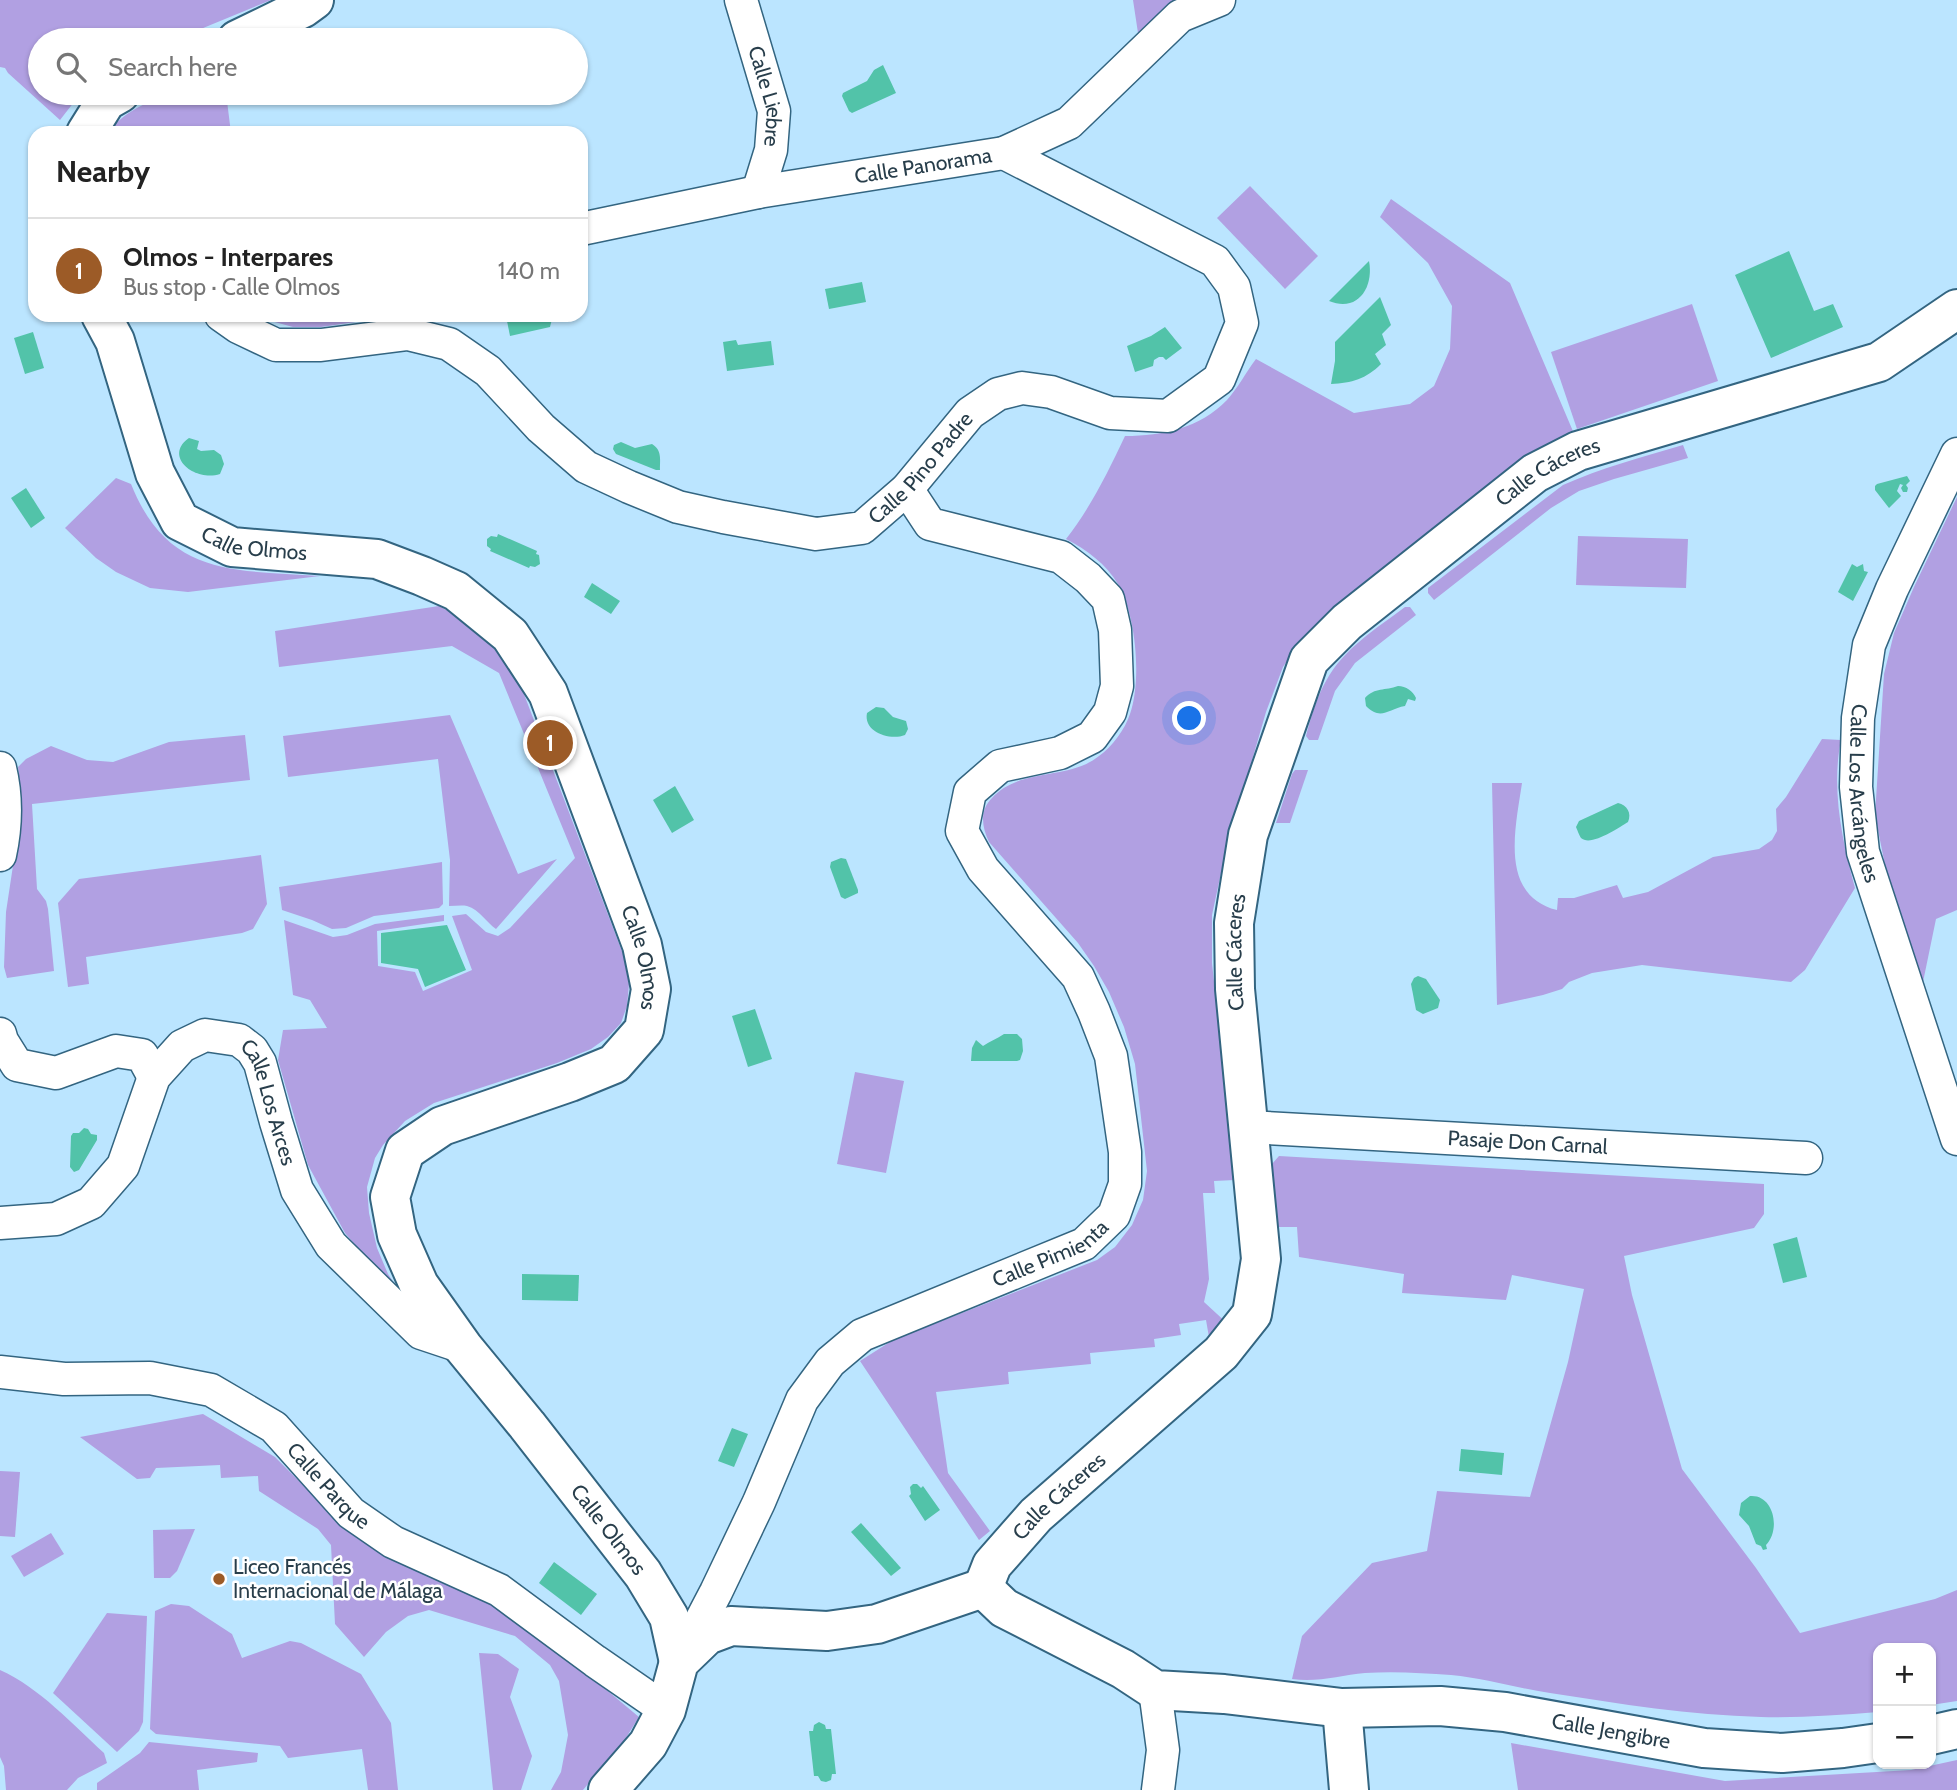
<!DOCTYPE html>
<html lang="en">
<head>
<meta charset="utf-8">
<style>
	body { margin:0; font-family:Cabin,sans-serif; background:#f6f6f6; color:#222 }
	.controls { position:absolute; right:21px; bottom:21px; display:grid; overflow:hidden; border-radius:14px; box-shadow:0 2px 5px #0004 }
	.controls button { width:63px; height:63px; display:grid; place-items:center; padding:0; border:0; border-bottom:2px solid #e0e0e0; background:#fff; color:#222; font:35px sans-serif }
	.you { position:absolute; left:1190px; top:719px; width:24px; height:24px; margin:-18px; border:5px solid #fff; border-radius:50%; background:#1a73e8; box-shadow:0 0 0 10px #1a73e833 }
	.badge { display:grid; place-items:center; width:46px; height:46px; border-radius:50%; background:#9c5b27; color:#fff; font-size:23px; font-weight:700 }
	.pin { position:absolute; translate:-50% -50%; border:4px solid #fff; box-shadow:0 2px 7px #0006 }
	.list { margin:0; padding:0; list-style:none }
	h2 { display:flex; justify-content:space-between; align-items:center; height:91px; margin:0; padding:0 28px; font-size:30px }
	h2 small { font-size:23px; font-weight:400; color:#767676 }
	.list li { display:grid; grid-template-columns:46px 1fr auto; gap:21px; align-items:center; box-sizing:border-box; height:105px; padding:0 28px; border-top:2px solid #e0e0e0 }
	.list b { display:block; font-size:26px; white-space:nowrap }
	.list p { margin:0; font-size:23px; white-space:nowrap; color:#767676 }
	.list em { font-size:23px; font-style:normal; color:#767676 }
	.icon { flex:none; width:38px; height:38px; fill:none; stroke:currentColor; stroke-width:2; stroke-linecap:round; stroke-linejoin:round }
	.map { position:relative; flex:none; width:1957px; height:1790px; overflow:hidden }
	.search { position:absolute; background:#fff; box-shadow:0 2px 5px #0004; left:28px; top:28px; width:560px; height:77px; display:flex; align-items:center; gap:18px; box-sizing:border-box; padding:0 24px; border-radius:38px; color:#767676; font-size:26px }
	.panel { position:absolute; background:#fff; box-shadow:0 2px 5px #0004; left:28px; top:126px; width:560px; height:196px; border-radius:21px }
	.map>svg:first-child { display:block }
	.green { fill:#b1a0e2 }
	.water { fill:#52c3a9 }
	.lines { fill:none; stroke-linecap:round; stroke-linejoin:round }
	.minor-casing { stroke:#336581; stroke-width:35 }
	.tertiary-casing { stroke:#336581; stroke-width:42 }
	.secondary-casing { stroke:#336581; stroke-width:42 }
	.minor { stroke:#fff; stroke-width:32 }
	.tertiary { stroke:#fff; stroke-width:38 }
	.secondary { stroke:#fff; stroke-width:38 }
	.poi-dot { fill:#9c5b27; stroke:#fff; stroke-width:2.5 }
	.labels { text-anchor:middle; stroke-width:5; stroke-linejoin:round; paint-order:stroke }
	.street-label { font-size:21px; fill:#283e4b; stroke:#fff }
	.poi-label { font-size:21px; fill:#283e4b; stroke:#fff; text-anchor:start }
</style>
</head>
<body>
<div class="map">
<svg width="1957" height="1790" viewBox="0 0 1957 1790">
	<rect width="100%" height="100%" fill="#bbe5ff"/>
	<g class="green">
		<path d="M0,0H271L174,40H40V93H81L60,120L8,73L5,68L0,67Z"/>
		<path d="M1133,0H1180L1154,18L1138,33Z"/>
		<path d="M170,93H226L231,133H109C121,112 149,102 170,93Z"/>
		<path d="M1250,186L1318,256L1285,289L1217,218Z"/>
		<path d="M1391,199L1510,283L1575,436L1349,596L1304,636L1283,667L1266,712L1226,850L1212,915V963L1235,1180L1214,1181L1215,1193H1203L1209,1279L1204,1302L1229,1325L1210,1343L1206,1320L1179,1324L1181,1335L1154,1339L1155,1347L1090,1353L1091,1364L1008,1372L1009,1384L936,1392L948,1473L990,1531L979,1540L860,1361L893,1340L1097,1260L1115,1247L1132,1225L1143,1200L1147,1171L1135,1064L1124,1027L1109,992L1094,966L1078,943L989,842C982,827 979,811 992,798C1020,767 1068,781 1099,756C1112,747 1125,729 1130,714C1142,680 1136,615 1118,584C1106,564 1087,550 1066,539C1091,507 1108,472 1125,436C1163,436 1200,428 1227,400C1238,388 1246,372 1256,359L1354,413L1410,404L1434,386L1450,349L1452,306L1428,263L1380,217Z"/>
		<path d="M1692,304L1718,381L1577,429L1551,352Z"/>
		<path d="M270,315H418V316L383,318L321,327H293L271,321L269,318Z"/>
		<path d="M1683,445L1688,458L1614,479L1579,491L1551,508L1434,600L1428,593V588L1563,485C1601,468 1642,457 1683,445Z"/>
		<path d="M116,478L131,484C168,577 234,570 320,576L188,592L150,588L116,572L96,558L65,528Z"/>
		<path d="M1957,497V910L1936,919L1923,982L1886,870L1875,815L1884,674L1894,633L1914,587Z"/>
		<path d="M1578,536L1688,539L1686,588L1576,585Z"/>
		<path d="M439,606L463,618L496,648L519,681L623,954L629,984L627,1006L621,1023L608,1037L591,1049L557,1063L434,1103L405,1121L383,1145L375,1158L367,1187L369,1213L377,1248L388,1274L405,1300L378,1272L345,1233L308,1165L278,1060L283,1030L327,1028L310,1000L293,995L284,920L333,937L347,935L375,924L444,915V921L377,931L378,966L415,972L423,991L472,970L452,916L466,914L486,932L498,936L510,928L575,858L499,673L452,646L279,667L275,631Z"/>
		<path d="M1405,607H1410L1416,615L1355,663L1335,691L1318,740H1309L1306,736L1307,732C1312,714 1317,697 1326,681C1343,649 1377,628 1405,607Z"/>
		<path d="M450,715L518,874L557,859L496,929C486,922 480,910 467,906C462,905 455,906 449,906L450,860L438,759L288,777L283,736Z"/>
		<path d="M245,735L250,780L32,804L37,889L46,901L48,909L54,971L7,978L4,967L6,912L22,806L18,767L26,759L51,746L87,760L113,762L169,742Z"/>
		<path d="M1822,739L1841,740C1831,789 1842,840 1855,888L1805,970L1791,982L1642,965L1592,973L1569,982L1562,989L1543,995L1497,1005L1492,783H1522C1516,826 1498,895 1557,910L1558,898H1574L1617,885L1623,898L1648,892L1713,857L1759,849L1772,840L1777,831L1776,809L1786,797Z"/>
		<path d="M1295,770H1308L1290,823H1276L1292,774Z"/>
		<path d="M261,855L267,904L253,929L242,933L86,957L89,984L68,987L58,903L79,879Z"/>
		<path d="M442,862L443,904L439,908L374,916L346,928L332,929L312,920L282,910L279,887Z"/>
		<path d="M855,1072L904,1081L886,1173L837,1164Z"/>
		<path d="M1279,1156L1764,1184V1214L1754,1228L1624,1256L1632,1295L1682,1469L1756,1568L1800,1633L1935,1599L1957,1590V1701L1931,1705V1648H1878V1712C1839,1715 1800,1718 1761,1717C1690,1715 1620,1704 1550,1693C1516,1688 1484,1678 1451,1675C1423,1673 1394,1671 1365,1673C1341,1675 1317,1683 1292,1679L1302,1636L1372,1563L1427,1551L1437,1491L1530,1497L1568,1362L1584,1289L1512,1275L1506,1300L1402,1293L1404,1274L1299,1257L1297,1227H1278L1271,1177L1272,1164Z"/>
		<path d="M203,1414L275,1457L303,1485L385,1553L492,1605L591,1677L639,1717L624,1741L583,1790H551L561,1772L568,1735L559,1681L550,1665L515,1636L429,1610L408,1616L386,1632L364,1657L335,1624L331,1545L318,1529L259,1491L258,1476L221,1478L220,1465L156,1468L150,1478L137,1479L80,1437Z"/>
		<path d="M0,1471L20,1472L15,1537L0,1536Z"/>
		<path d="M195,1529L177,1571L170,1578H154L153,1530Z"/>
		<path d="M51,1533L64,1554L24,1577L11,1556Z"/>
		<path d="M171,1604L189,1606L232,1634L242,1658L290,1641L301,1643L361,1674L391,1723L398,1790H368L362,1749L288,1758L280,1746L156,1734L150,1729L155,1611Z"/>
		<path d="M107,1613L147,1616L143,1722L139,1731L117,1752L53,1693Z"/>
		<path d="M479,1653L498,1654L519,1669L510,1697L532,1756L521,1790H493Z"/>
		<path d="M0,1670C40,1688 72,1724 104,1753L107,1763L78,1778L67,1790H6L4,1766L0,1757Z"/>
		<path d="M149,1742L258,1753L257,1762L197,1770L199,1790H97V1783L140,1753Z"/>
		<path d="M1511,1743L1725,1781L1911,1770L1957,1760V1790H1518Z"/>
	</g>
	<g class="water">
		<path d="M883,65L896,93L852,113L849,111L842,96L843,93L867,81L874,70Z"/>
		<path d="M1789,251L1814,311L1833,304L1843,327L1771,358L1735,275Z"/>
		<path d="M1369,261C1374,287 1358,313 1329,301Z"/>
		<path d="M862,282L866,302L829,309L825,289Z"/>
		<path d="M1380,297L1391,325L1382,334L1386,345L1375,354L1381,364C1366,379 1352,383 1331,384L1335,361V342Z"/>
		<path d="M509,315H553L550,327L510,336L506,316Z"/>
		<path d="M1165,327L1182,348L1166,360L1163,357H1159L1154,360L1153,366L1135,372L1127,346L1151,336Z"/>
		<path d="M33,332L44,368L25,374L14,338Z"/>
		<path d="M736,340L738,345L771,341L774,365L727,371L723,342Z"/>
		<path d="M189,438L199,441L197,449L201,451L214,450L221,455L224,464L220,474C194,482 163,456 189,438Z"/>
		<path d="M621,442L635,448L652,444C662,450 660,459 660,470H656L616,454L613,449L614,445Z"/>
		<path d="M1907,476L1910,481L1906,485L1908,488L1907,492H1903L1901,488L1903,485L1900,484L1897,491L1901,496L1889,508L1875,490V486L1877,484Z"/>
		<path d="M26,488L45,518L31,528L11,498Z"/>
		<path d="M498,534L537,551L536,554L539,555L540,564L535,567L530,566L529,568L490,551L491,549L487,546V539L491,536L497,537Z"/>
		<path d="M1852,564L1857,567L1863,564L1864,571L1868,572L1853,601L1838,592Z"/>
		<path d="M592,583L620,601L611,614L584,597Z"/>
		<path d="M1398,686C1406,686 1413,691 1416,698L1415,701L1408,699L1405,706C1388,709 1381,721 1366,706L1365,698C1375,687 1385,691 1398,686Z"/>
		<path d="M876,707L884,708L893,717L906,721L908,729L905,735C890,741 863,732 867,713Z"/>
		<path d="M675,786L694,820L672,833L653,800Z"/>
		<path d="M1618,803C1627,805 1632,813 1628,822C1618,828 1591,847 1581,838C1579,835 1577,829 1576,827L1579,821Z"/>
		<path d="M841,858L846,859L858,890V893L845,899L841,897L830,867L831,862Z"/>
		<path d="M447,925L466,970L425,987L418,969L381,963V933Z"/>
		<path d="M1418,976L1426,979L1440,1000L1438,1008L1423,1014L1416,1010L1411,984L1414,978Z"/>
		<path d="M755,1009L772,1059L748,1067L732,1016Z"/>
		<path d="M1004,1034H1017L1022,1039L1023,1051L1020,1060L1017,1061H971L972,1048L976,1040L983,1046C990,1041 997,1039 1004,1034Z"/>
		<path d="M84,1128L88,1129L91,1134L97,1135V1140L79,1170L74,1172L70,1167L71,1136L73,1133H79Z"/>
		<path d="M1797,1237L1807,1277L1783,1283L1773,1244Z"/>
		<path d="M522,1274L579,1275L578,1301L522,1300Z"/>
		<path d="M732,1428L748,1434L734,1467L718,1461Z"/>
		<path d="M1461,1449L1504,1453L1502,1475L1459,1471Z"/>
		<path d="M913,1484H917L921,1488L923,1486L940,1510L925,1521L909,1496L911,1494L910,1487Z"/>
		<path d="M1750,1496C1774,1494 1781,1530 1766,1545L1767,1549L1763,1550L1761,1546L1756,1544L1749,1526L1739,1515L1741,1503Z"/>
		<path d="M861,1523L901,1568L891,1576L851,1532Z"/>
		<path d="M554,1562L597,1594L581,1615L539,1583Z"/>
		<path d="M819,1722L825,1725L826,1729H831L836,1774H832L831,1780L826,1782L821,1781L818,1776H814L809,1731H813L814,1725Z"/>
	</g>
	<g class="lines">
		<defs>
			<g id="minor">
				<path id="s1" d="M741,0L774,111L771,150L758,192"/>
				<path id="s2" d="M581,229L758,192L1004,153L1069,123L1180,16L1219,0"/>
				<path id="s3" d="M221,315L238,327L276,345H321L408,334L449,344L488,371L541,428L586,467L629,487L678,507L723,517L816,534L862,528L907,489L970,413L998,394L1022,388L1051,392L1110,413L1168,416L1219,379L1242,323L1234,287L1215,261L1004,153"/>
				<path id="s4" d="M1957,454L1892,589L1869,645L1858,718L1856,787L1863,852L1957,1139"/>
				<path d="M0,768C7,797 6,827 0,855"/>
				<path d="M0,1034L2,1041L17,1065L56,1073L116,1051L142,1055L154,1077"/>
				<path id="s5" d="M1248,1127L1806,1158"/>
				<path id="s6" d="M0,1223L56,1219L91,1203L123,1166L154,1077L182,1046L205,1035L239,1040L252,1050L260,1063L276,1122L297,1190L331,1245L421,1333L463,1347"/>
				<path id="s7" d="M0,1372L64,1379L150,1378L211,1390L274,1427L351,1513L393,1542L499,1590L595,1661L666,1710"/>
				<path id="s8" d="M684,1653L716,1592L759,1502L802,1400L830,1362L862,1335L1084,1244L1114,1215L1125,1184V1152L1111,1056L1094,1012L1078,977L983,869L962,831L970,792L1000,766L1060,753L1092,737L1110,712L1117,686L1115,630L1108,599L1088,578L1061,557L930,524L907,489"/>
				<path d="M1155,1690L1163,1750L1158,1790"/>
			</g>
			<g id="tertiary">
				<path d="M237,40L303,8L314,0"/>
				<path d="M86,133L106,101L120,93"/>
				<path id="s9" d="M101,315L115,341L155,473L180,521L232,547L377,559L422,576L456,591L510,635L548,693L642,945L651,989L644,1030L614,1064L570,1082L442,1126L405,1151L390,1197L397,1235L419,1285L463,1347L527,1425L643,1574L669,1617L679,1662"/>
			</g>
			<g id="secondary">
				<path id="s10" d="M983,1588L992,1565L1036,1515L1221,1353L1252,1314L1261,1259L1235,989L1234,923L1248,835L1309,660L1347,622L1535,473L1578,451L1879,362L1957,309"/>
				<path id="s11" d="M983,1588L1004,1608L1123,1669L1155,1690L1224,1694L1342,1708L1440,1706L1505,1712L1704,1748L1782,1753L1843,1748L1878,1743"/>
				<path d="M1342,1708L1349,1790"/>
				<path d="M1931,1735L1957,1729"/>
				<path d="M608,1790L648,1744L666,1710L679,1662L707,1635L731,1626L827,1631L877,1624L983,1588"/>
			</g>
		</defs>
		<use href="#minor" class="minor-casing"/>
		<use href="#tertiary" class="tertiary-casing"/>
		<use href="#secondary" class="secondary-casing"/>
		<use href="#minor" class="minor"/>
		<use href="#tertiary" class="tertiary"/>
		<use href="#secondary" class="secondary"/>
	</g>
	<circle class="poi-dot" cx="219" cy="1579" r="7"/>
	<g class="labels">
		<g class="street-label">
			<text dy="7" stroke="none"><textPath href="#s1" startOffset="100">Calle Liebre</textPath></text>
			<text dy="7" stroke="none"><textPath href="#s2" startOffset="348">Calle Panorama</textPath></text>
			<text dy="7" stroke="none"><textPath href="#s3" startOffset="794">Calle Pino Padre</textPath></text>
			<text dy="7" stroke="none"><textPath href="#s10" startOffset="1360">Calle Cáceres</textPath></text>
			<text dy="7" stroke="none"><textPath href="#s9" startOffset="301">Calle Olmos</textPath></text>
			<text dy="7" stroke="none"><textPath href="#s4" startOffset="360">Calle Los Arcángeles</textPath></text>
			<text dy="7" stroke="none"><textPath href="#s10" startOffset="751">Calle Cáceres</textPath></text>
			<text dy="7" stroke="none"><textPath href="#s9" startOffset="931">Calle Olmos</textPath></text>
			<text dy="7" stroke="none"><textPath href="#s6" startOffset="411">Calle Los Arces</textPath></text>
			<text dy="7" stroke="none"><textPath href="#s5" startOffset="280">Pasaje Don Carnal</textPath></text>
			<text dy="7" stroke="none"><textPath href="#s8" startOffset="574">Calle Pimienta</textPath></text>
			<text dy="7" stroke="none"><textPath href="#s7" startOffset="366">Calle Parque</textPath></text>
			<text dy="7" stroke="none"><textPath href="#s10" startOffset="121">Calle Cáceres</textPath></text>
			<text dy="7" stroke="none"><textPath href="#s9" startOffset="1729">Calle Olmos</textPath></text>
			<text dy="7" stroke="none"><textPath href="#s11" startOffset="660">Calle Jengibre</textPath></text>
		</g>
		<g class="poi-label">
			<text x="233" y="1574">Liceo Francés<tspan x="233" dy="24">Internacional de Málaga</tspan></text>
		</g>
	</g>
</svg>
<div class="controls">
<button>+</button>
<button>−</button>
</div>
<div class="you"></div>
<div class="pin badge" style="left:550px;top:743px">1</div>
<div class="search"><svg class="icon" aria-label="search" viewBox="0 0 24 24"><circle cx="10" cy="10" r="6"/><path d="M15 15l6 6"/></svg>Search here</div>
<section class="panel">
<h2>Nearby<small></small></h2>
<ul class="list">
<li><span class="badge">1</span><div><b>Olmos - Interpares</b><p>Bus stop · Calle Olmos</p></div><em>140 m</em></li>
</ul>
</section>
</div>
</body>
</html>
